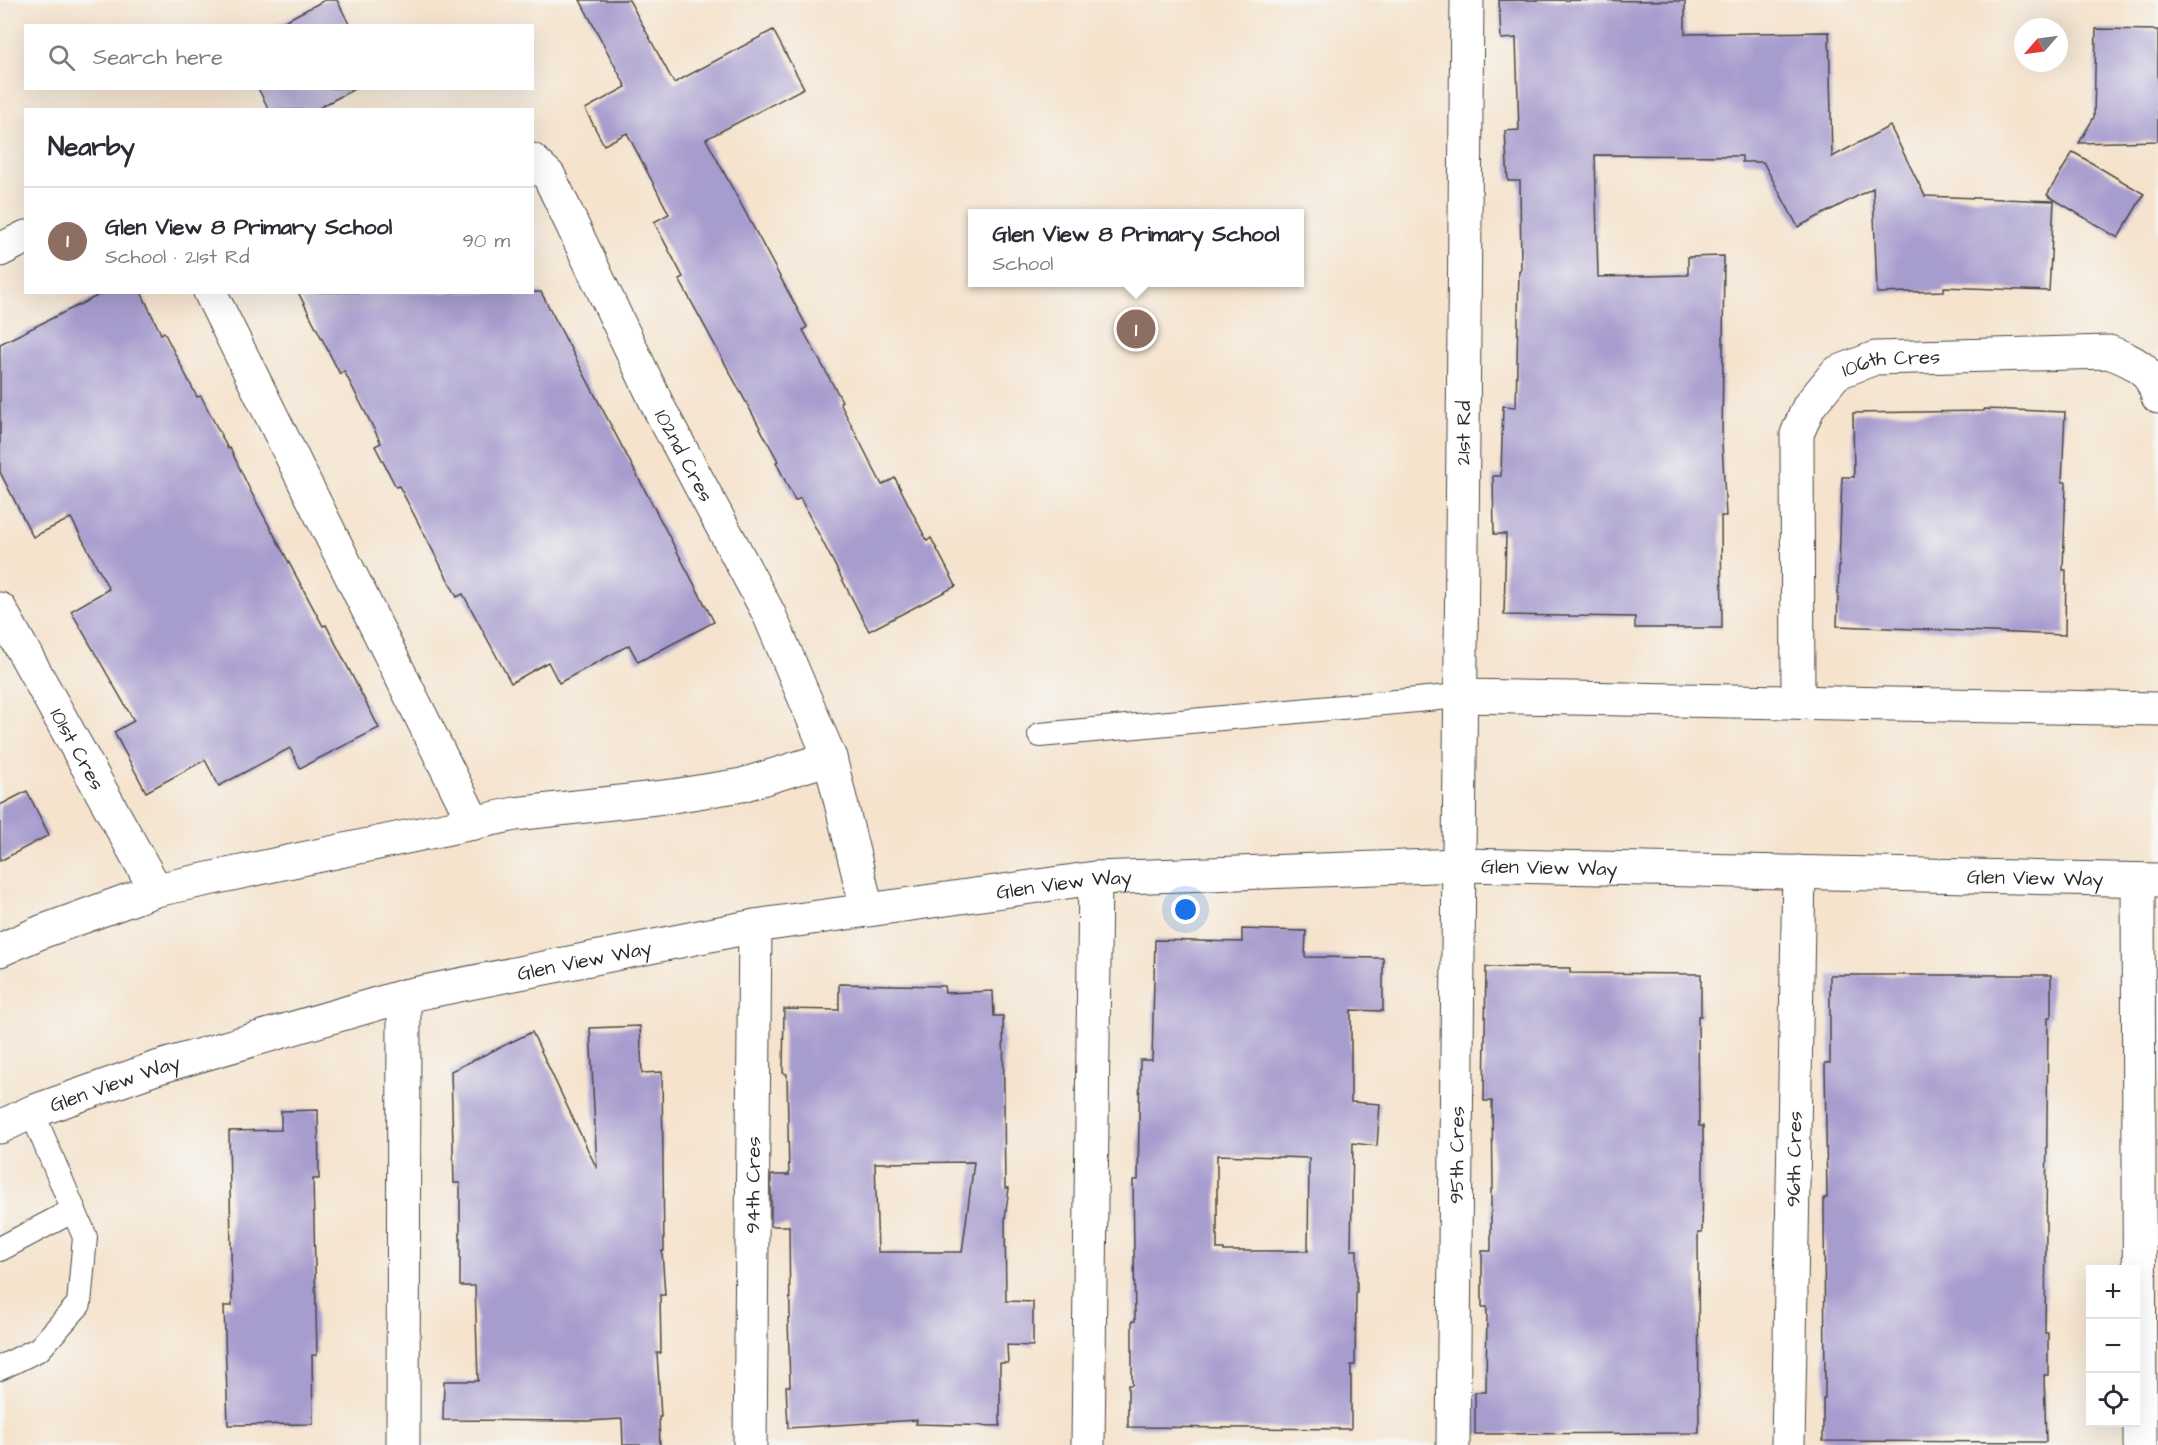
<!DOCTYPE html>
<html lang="en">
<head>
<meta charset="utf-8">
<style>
	body { margin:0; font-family:"Architects Daughter",sans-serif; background:#f2f2f3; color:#2b2b33 }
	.controls { position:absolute; right:18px; bottom:18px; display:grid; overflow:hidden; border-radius:0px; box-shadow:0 6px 24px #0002 }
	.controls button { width:54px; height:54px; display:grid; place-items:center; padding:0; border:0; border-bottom:2px solid #e1e1e2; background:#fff; color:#2b2b33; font:30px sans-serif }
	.compass { position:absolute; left:2014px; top:18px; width:54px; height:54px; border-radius:50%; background:#fff; box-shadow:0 6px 24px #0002; rotate:242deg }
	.you { position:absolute; left:1186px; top:910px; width:21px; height:21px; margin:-15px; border:4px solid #fff; border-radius:50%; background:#1a73e8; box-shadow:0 0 0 9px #1a73e833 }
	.badge { display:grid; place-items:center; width:39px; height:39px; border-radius:50%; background:#d93025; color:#fff; font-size:20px; font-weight:700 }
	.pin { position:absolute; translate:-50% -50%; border:3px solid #fff; box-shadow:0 2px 6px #0006 }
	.popup { position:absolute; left:968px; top:209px; width:336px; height:78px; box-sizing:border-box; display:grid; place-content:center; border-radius:0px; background:#fff; filter:drop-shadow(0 2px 4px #0005); font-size:20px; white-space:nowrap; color:#7c7c81 }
	.popup b { font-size:22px; color:#2b2b33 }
	.popup::after { content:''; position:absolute; left:50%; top:100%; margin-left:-12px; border:12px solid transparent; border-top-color:#fff }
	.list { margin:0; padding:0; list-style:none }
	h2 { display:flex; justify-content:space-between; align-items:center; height:78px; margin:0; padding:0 24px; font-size:26px }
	h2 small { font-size:20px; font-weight:400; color:#7c7c81 }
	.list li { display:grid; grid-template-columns:39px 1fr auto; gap:18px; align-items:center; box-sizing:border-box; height:108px; padding:0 24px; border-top:2px solid #e1e1e2 }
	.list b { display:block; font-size:22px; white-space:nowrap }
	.list p { margin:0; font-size:20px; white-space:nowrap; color:#7c7c81 }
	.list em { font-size:20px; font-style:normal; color:#7c7c81 }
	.icon { flex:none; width:33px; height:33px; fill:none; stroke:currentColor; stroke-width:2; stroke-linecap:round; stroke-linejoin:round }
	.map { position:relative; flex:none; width:2158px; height:1445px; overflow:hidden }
	.search { position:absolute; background:#fff; box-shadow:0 6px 24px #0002; left:24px; top:24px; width:510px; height:66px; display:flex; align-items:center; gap:15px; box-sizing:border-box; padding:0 21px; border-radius:0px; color:#7c7c81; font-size:22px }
	.panel { position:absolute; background:#fff; box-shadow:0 6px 24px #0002; left:24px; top:108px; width:510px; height:186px; border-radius:0px }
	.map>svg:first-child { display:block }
	.building { fill:#a79cce; fill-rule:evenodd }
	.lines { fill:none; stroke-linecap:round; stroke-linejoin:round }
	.service-casing { stroke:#494743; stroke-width:26 }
	.minor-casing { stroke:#494743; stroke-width:35 }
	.tertiary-casing { stroke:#494743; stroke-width:35 }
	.service { stroke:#fff; stroke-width:24 }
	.minor { stroke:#fff; stroke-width:33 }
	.tertiary { stroke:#fff; stroke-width:33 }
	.labels { text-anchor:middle; stroke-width:4.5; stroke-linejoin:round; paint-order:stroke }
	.street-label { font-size:20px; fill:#2b2b2b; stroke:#f6f6f2 }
</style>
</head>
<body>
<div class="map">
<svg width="2158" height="1445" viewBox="0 0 2158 1445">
	<rect width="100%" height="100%" fill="#f6f6f2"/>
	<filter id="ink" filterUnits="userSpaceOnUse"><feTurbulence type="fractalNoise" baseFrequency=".0167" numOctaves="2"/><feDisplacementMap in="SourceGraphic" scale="12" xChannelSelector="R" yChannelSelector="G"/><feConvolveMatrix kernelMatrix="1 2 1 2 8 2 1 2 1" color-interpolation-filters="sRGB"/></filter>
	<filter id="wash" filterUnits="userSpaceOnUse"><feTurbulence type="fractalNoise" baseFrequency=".008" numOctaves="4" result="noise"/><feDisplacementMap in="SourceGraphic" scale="24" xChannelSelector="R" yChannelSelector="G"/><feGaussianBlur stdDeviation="1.35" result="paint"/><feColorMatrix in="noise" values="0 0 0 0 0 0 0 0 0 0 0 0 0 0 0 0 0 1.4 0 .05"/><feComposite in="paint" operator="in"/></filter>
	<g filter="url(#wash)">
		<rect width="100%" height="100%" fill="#f5e3cd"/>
		<g id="blocks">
			<g class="building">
				<path d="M325,0H337L350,26H275Z"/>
				<path d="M580,0H629L674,83L773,30L804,88L706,139L807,327L803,330L842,401L840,403L882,485L895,478L927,541L931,538L956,586L869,631L800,498L795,501L776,462L778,461L679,279L683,277L654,222L669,214L627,133L604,145L585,109L626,87Z"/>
				<path d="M1499,0L1685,1V34L1829,32L1832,157L1890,126L1925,196L2054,201L2049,291L1944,287V291L1877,293L1873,188L1798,227L1763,162H1742V156L1595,155L1598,277L1688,275V257L1724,256L1722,443L1726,516H1721L1722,628H1635V617L1504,615L1506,534H1494L1493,476H1501L1503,406L1516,407L1519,271H1521L1520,181H1508L1505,131L1519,130L1516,38L1501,39Z"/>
				<path d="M2096,29L2158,30V141L2079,143L2094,117Z"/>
				<path d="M258,88H356L315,110H269Z"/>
				<path d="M2073,152L2144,194L2118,238L2047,195Z"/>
				<path d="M105,292H141L161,334L164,332L197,397L201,396L228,449L230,448L250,490L323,626L326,625L379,728L300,768L290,748L219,786L205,760L146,792L114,732L134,721L71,611L109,589L71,518L33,537L0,472V344Z"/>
				<path d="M298,292H541L714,622L638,662L629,645L559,683L548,662L511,683L463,594L457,597L399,486L396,487L375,446L381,443L344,371L340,374Z"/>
				<path d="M1984,409L2065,412L2062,482H2066L2063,570H2066L2065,635L1837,626L1842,477H1854L1853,413L1984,411Z"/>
				<path d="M27,791L49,835L0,861V805Z"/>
				<path d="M1242,929L1306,931L1305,957L1383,958V1011L1351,1010V1102L1380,1104L1377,1146L1353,1143L1351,1250H1357V1293H1356L1355,1365H1351V1429L1128,1427V1385H1132V1321H1135L1133,1180H1138L1140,1060H1152L1155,940L1242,942ZM1217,1155L1309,1158L1308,1251H1224V1249H1217Z"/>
				<path d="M1486,967L1570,968V973L1701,974V1016H1698L1699,1126H1703V1168L1702,1233H1698L1699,1433L1475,1434V1392H1486L1487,1307H1482V1251H1491V1189H1493L1492,1101H1484Z"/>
				<path d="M1830,975H2051V1017H2048L2045,1333H2048V1375H2044L2046,1442L1823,1441V1399H1825L1824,1198H1827L1825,1063H1830Z"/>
				<path d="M839,984L944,986L945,993L993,991L994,1016H1003L1005,1188H1009L1005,1219L1006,1301L1033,1302V1346L1007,1345L1008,1363H1000V1426L916,1424L917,1420L788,1428L786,1386H790L788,1318H790L789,1226H771V1175H789L787,1074L783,1073L784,1009L839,1010ZM974,1162L962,1252H878L875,1163Z"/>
				<path d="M640,1026L642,1073L662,1072L664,1251H662L665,1295H660L661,1353H657L661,1417H659L660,1445H623L622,1419L588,1421L443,1420L444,1381H478L475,1286H460V1183H454L451,1071L532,1032L597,1169L590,1028Z"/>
				<path d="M318,1110L319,1179H313L317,1355H312L313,1424L228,1425L224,1306H232L229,1131L281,1130V1111Z"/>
			</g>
		</g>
	</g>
	<g filter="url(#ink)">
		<use href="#blocks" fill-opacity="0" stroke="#494743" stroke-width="1.5"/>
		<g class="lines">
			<defs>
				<g id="service">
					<path d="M1040,735L1460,696"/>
					<path d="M0,1249L74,1210"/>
					<path d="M0,1368L39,1349L79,1304L85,1237L32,1112"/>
				</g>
				<g id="minor">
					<path id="s1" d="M532,160L549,176L660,410L769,614L830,758"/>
					<path d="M0,250L26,237"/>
					<path d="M210,292L474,823"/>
					<path id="s2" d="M0,609L156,890"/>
					<path d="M1460,696L2158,709"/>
					<path id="s3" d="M1798,702L1797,434L1809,406L1836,373L1875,358L2109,352C2135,362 2150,368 2158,397"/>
					<path d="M2138,880L2140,1445"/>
					<path d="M0,950L41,932L156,890L515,814L673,796L742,785L830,758L867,909"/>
					<path d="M403,1445L404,996"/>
					<path id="s4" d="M750,1445L755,926"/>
					<path d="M1088,1445L1095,878"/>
					<path id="s5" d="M1453,1445C1459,963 1462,482 1467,0"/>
					<path id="s6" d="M1788,1445L1799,872"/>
				</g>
				<g id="tertiary">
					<path id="s7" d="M0,1127L32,1112L156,1068L404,996L755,926L1095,878L1461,865L2158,880"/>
				</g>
			</defs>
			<use href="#service" class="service-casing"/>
			<use href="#minor" class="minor-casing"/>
			<use href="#tertiary" class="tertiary-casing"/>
			<use href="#service" class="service"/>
			<use href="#minor" class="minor"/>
			<use href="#tertiary" class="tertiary"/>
		</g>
	</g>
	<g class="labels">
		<g class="street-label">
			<text dy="7" stroke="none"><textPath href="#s3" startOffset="398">106th Cres</textPath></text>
			<text dy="7" stroke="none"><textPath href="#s5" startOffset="1012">21st Rd</textPath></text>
			<text dy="7" stroke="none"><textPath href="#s1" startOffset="334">102nd Cres</textPath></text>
			<text dy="7" stroke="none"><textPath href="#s2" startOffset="160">101st Cres</textPath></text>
			<text dy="7" stroke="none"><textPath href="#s7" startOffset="1581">Glen View Way</textPath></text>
			<text dy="7" stroke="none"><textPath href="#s7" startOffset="2067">Glen View Way</textPath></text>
			<text dy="7" stroke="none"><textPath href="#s7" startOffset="1095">Glen View Way</textPath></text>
			<text dy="7" stroke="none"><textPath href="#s7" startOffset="609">Glen View Way</textPath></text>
			<text dy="7" stroke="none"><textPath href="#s7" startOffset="123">Glen View Way</textPath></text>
			<text dy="7" stroke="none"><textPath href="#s5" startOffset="290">95th Cres</textPath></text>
			<text dy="7" stroke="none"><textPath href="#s6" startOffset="286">96th Cres</textPath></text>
			<text dy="7" stroke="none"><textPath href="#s4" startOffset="260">94th Cres</textPath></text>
		</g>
	</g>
</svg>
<div class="controls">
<button>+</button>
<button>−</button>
<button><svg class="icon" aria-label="locate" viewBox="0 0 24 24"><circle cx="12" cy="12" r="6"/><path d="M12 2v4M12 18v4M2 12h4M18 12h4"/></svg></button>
</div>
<svg class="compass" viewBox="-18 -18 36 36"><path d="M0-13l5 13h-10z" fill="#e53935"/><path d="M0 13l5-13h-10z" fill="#7c7c81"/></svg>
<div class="you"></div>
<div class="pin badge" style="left:1136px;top:329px;background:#8d6e63">1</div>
<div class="popup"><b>Glen View 8 Primary School</b>School</div>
<div class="search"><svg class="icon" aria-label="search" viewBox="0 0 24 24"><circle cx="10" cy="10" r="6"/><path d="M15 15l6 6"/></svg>Search here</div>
<section class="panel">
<h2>Nearby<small></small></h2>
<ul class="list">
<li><span class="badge" style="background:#8d6e63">1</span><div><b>Glen View 8 Primary School</b><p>School · 21st Rd</p></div><em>90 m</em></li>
</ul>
</section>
</div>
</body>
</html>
